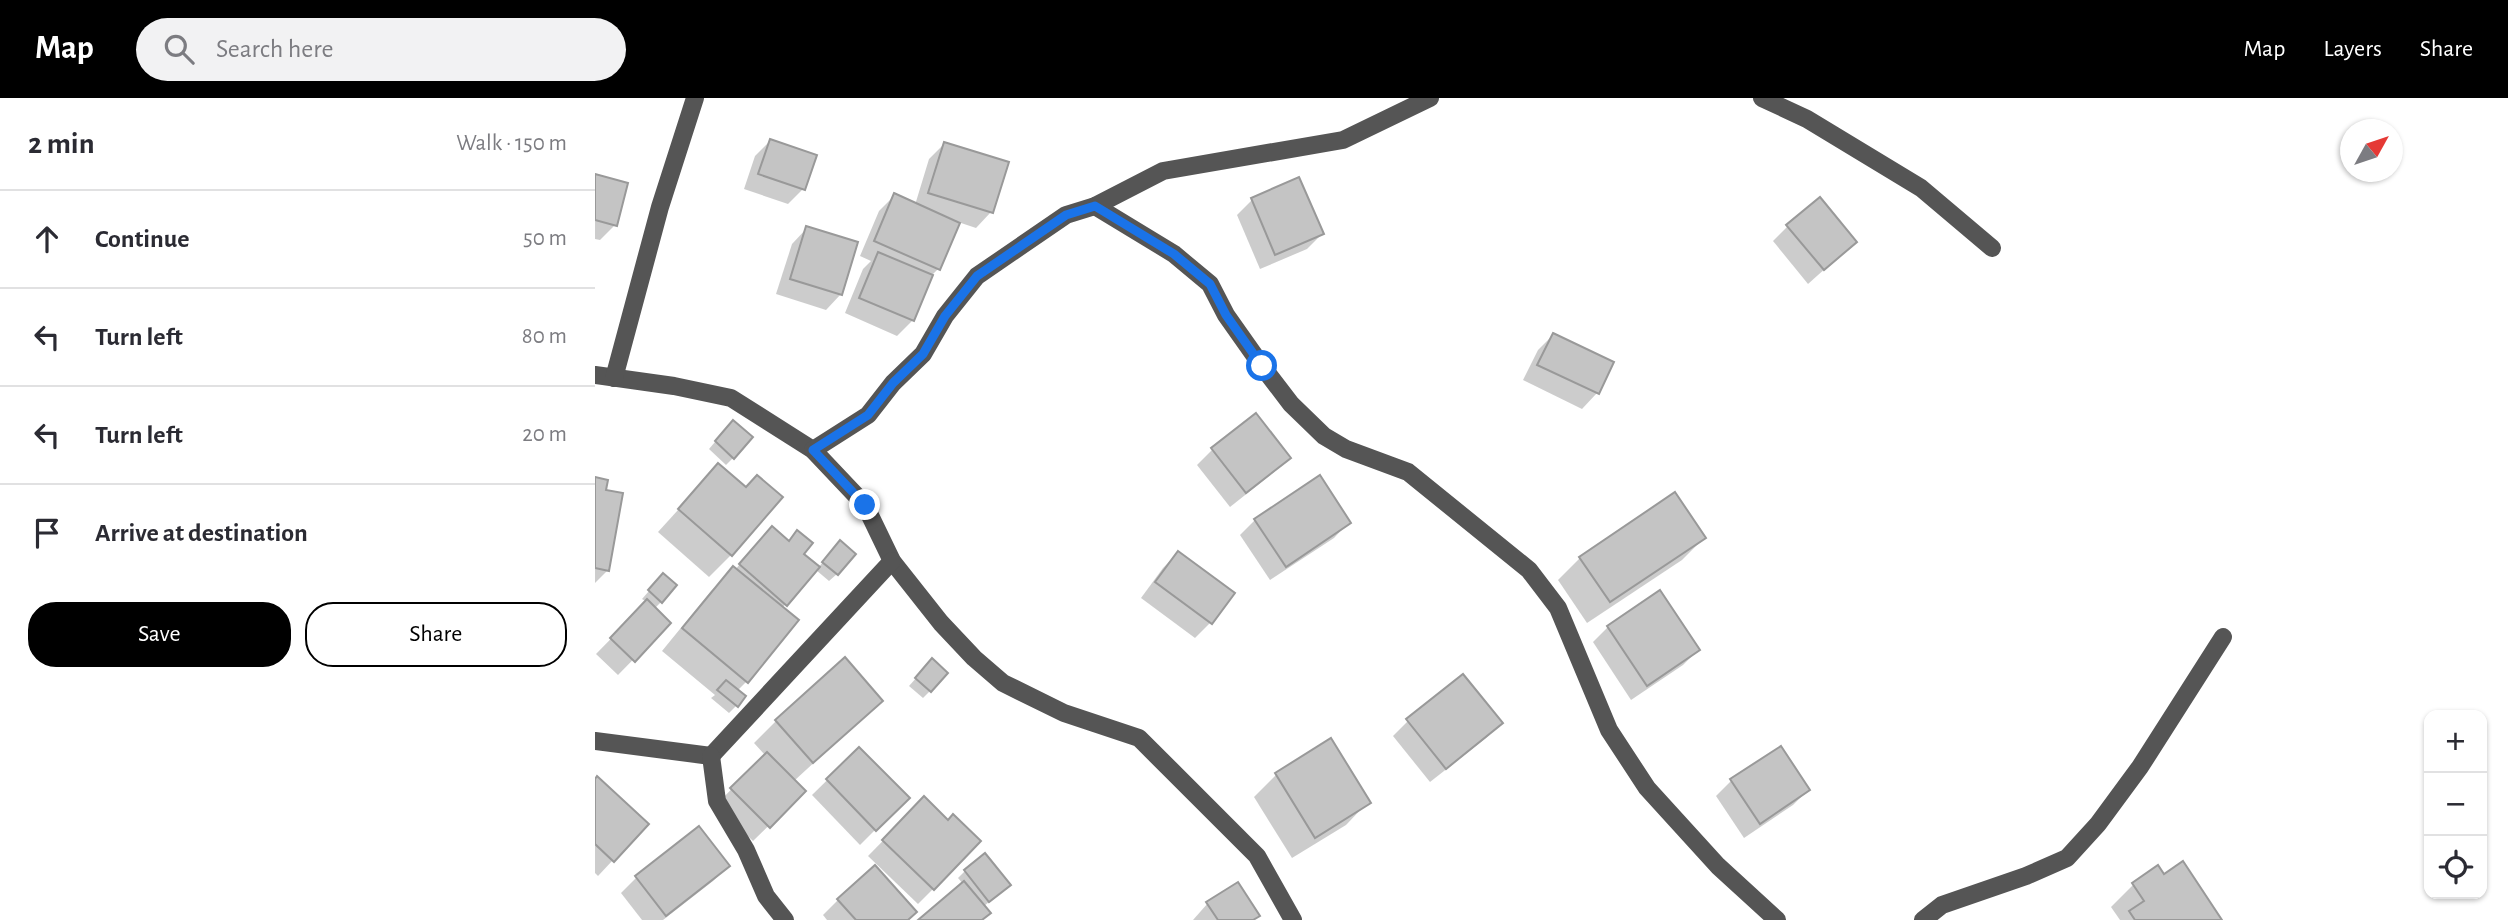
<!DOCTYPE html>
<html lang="en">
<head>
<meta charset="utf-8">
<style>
	body { margin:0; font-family:"Alegreya Sans",sans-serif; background:#f2f2f3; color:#2b2b33 }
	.controls { position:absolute; right:21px; bottom:21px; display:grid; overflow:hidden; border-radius:14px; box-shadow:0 2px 5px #0004 }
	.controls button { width:63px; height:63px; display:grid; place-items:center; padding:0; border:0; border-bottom:2px solid #e1e1e2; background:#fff; color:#2b2b33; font:35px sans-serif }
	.compass { position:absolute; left:1745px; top:21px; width:63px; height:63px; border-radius:50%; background:#fff; box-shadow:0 2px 5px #0004; rotate:50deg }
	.stop { position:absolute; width:21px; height:21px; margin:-16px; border:5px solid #1a73e8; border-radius:50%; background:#fff }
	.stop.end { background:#1a73e8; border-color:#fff; box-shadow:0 2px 7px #0008 }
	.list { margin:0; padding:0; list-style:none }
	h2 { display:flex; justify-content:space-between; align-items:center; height:91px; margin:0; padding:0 28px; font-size:30px }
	h2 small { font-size:23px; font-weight:400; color:#7c7c81 }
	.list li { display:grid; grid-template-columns:46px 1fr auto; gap:21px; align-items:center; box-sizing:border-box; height:98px; padding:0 28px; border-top:2px solid #e1e1e2 }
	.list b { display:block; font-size:26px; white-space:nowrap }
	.list em { font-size:23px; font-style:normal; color:#7c7c81 }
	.actions { display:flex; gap:14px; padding:21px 28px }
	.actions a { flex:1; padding:16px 0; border:2px solid #000; border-radius:28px; text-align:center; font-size:24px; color:#000 }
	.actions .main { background:#000; color:#fff }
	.icon { flex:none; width:38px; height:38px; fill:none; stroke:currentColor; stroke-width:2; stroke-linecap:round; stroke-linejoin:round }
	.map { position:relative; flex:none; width:1913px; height:822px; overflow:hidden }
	header { display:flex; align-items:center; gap:42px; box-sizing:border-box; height:98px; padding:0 35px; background:#000; color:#fff }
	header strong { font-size:33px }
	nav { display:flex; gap:38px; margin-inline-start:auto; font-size:24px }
	.search { width:490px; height:63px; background:#f2f2f3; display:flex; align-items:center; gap:18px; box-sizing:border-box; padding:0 24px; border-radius:38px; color:#7c7c81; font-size:26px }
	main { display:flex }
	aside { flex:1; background:#fff }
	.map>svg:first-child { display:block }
	.shadow { fill:#0003 }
	.building { fill:#c4c4c4; stroke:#999; stroke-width:2 }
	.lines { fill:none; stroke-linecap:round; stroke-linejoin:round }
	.minor { stroke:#555; stroke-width:18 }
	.route { stroke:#1a73e8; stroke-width:9 }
</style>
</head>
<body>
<header>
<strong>Map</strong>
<div class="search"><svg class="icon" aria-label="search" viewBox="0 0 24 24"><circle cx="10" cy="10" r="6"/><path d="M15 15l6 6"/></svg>Search here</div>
<nav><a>Map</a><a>Layers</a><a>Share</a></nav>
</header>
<main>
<aside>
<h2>2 min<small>Walk · 150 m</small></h2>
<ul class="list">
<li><svg class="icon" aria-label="ahead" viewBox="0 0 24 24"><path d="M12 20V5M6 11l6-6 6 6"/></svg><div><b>Continue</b></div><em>50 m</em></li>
<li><svg class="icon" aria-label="left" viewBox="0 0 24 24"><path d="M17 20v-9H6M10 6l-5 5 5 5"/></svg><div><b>Turn left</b></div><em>80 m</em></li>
<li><svg class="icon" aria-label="left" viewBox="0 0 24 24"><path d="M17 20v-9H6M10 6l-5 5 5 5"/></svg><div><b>Turn left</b></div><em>20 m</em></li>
<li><svg class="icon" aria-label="arrive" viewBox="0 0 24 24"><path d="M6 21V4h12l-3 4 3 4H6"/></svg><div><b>Arrive at destination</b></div></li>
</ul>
<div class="actions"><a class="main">Save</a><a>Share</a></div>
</aside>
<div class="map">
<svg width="1913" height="822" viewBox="0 0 1913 822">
	<rect width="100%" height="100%" fill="#fff"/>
	<g class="shadow">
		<path d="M175,43L208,91L193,106L149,91L160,58Z"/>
		<path d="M349,46L396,114L381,130L363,124L343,171L336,178L318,222L302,238L250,215L268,171L276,163L265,158L284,113L300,97L320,107L334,61Z"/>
		<path d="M0,78L20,127L5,142L0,141Z"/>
		<path d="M657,102L727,136L712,151L665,171L642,117Z"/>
		<path d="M1193,128L1260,144L1213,186L1178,143Z"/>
		<path d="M212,130L246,196L231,212L181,196L197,146Z"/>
		<path d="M958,237L1016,265L1002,295L987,311L928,282L943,252Z"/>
		<path d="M660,318L694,360L678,375L635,409L602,367L617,352Z"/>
		<path d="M131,331L138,360L131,367L114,351Z"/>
		<path d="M123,368L136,457L114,479L63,434Z"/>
		<path d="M724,379L754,424L739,440L675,482L645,437L660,422Z"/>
		<path d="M0,381L13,472L0,485Z"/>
		<path d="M202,434L207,456L223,470L238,452L242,476L234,483L221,472L187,510L152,583L142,593L141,608L134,615L116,600L120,597L67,553L116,493L140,472L162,445L193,444Z"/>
		<path d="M1109,440L1087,462L992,525L963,482L985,460Z"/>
		<path d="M583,455L637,496L615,525L600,540L546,500L568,470Z"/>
		<path d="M61,485L66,504L59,511L74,525L23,577L1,556L52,504L47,501Z"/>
		<path d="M1013,529L1103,552L1088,567L1036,602L998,544Z"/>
		<path d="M330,570L335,593L328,600L314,588Z"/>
		<path d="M286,603L199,683L209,693L158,743L121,707L170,657L159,645L181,623Z"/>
		<path d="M813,623L906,625L891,640L835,684L798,638Z"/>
		<path d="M264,651L312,700L265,747L217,697Z"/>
		<path d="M681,677L773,704L751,727L697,760L659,699Z"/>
		<path d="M0,683L18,762L3,778L0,775Z"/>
		<path d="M1136,683L1213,692L1198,707L1149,740L1121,698Z"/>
		<path d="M329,701L338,791L323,806L273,758Z"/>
		<path d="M104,730L133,768L118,783L68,822H47L26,795L41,780Z"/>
		<path d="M370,773L414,787L388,809L363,780Z"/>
		<path d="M1569,778L1625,822H1525L1516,809L1538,787Z"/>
		<path d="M243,802L311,822H232L228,817Z"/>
		<path d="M613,805L663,818L658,822H598Z"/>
	</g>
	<g class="building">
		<path d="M175,41L222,57L210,92L163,76Z"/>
		<path d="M349,44L414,64L398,115L333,95Z"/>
		<path d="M0,76L33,85L22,128L0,122Z"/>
		<path d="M704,79L729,136L680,157L656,100Z"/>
		<path d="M299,95L365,125L345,172L279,143Z"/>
		<path d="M1225,99L1262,144L1229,172L1191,127Z"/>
		<path d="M211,128L263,144L247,197L195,181Z"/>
		<path d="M283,154L338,177L319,223L264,200Z"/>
		<path d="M958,235L1019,264L1004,296L942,267Z"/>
		<path d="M661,315L696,360L651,395L616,350Z"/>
		<path d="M138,322L158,339L139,361L120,343Z"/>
		<path d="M123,365L151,389L162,377L188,399L137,458L83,411Z"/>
		<path d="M725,377L756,425L691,469L659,421Z"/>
		<path d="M0,379L13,382L11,392L28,395L14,473L0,470Z"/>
		<path d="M1080,394L1111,440L1015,504L984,459Z"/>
		<path d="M177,428L194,443L202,432L218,445L209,456L225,469L192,508L144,466Z"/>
		<path d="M245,442L261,456L243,477L227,464Z"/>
		<path d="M583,453L640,495L617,526L560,484Z"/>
		<path d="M138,468L204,522L153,585L87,530Z"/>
		<path d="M68,475L82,487L67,505L53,492Z"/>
		<path d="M1065,492L1105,552L1052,588L1012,528Z"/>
		<path d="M52,501L76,525L40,564L15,540Z"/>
		<path d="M250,559L288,603L218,665L180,622Z"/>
		<path d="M337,560L353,575L336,594L320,580Z"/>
		<path d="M868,576L908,625L851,671L811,621Z"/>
		<path d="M131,582L151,598L143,609L122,592Z"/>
		<path d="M736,640L776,705L720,740L680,675Z"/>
		<path d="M1186,648L1215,692L1165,726L1135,681Z"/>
		<path d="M264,649L315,700L281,733L231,681Z"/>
		<path d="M172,654L211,693L175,730L135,690Z"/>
		<path d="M2,678L54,726L19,764L0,746V681Z"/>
		<path d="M329,698L353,722L358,716L386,743L339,792L287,742Z"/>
		<path d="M104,728L135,768L71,818L40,778Z"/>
		<path d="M390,755L416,787L394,804L369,772Z"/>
		<path d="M1588,763L1627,822H1540L1534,813L1549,803L1537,785L1563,767L1569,776Z"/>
		<path d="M280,767L322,814L313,822H261L242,801Z"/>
		<path d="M369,783L396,815L387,822H323Z"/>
		<path d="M643,784L665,818L658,822H623L611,804Z"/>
	</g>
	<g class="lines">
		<g class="minor">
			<path d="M1167,0L1212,21L1326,90L1397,150"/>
			<path d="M500,108L579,156L615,186L631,217L667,268L696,306L729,338L751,351L813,374L934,472L963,510L1014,632L1052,690L1123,768L1182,822"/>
			<path d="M0,277L79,288L136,300L218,352L270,407L297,463L346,525L379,560L408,585L469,615L544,640L662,758L698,822"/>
			<path d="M19,280L65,109L100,0"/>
			<path d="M218,352L273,317L298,285L328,256L350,218L382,178L471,117L500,108L568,73L748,42L835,0"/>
			<path d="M0,643L116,658"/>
			<path d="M116,658L297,463"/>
			<path d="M116,658L122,703L151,752L171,798L190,822"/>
			<path d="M1328,822L1347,807L1431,778L1472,760L1503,726L1545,669L1628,539"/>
		</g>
	</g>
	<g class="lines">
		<path class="route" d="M270,407L218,352L273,317L298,285L328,256L350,218L382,178L471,117L500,108L579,156L615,186L631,217L667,268"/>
	</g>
</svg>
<div class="controls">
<button>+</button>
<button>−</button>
<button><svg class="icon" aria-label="locate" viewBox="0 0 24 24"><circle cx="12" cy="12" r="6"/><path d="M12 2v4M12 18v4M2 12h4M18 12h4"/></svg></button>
</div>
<svg class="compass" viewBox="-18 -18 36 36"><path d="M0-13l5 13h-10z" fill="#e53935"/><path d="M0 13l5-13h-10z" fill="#7c7c81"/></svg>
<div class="stop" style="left:667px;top:268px"></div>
<div class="stop end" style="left:270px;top:407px"></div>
</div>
</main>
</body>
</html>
